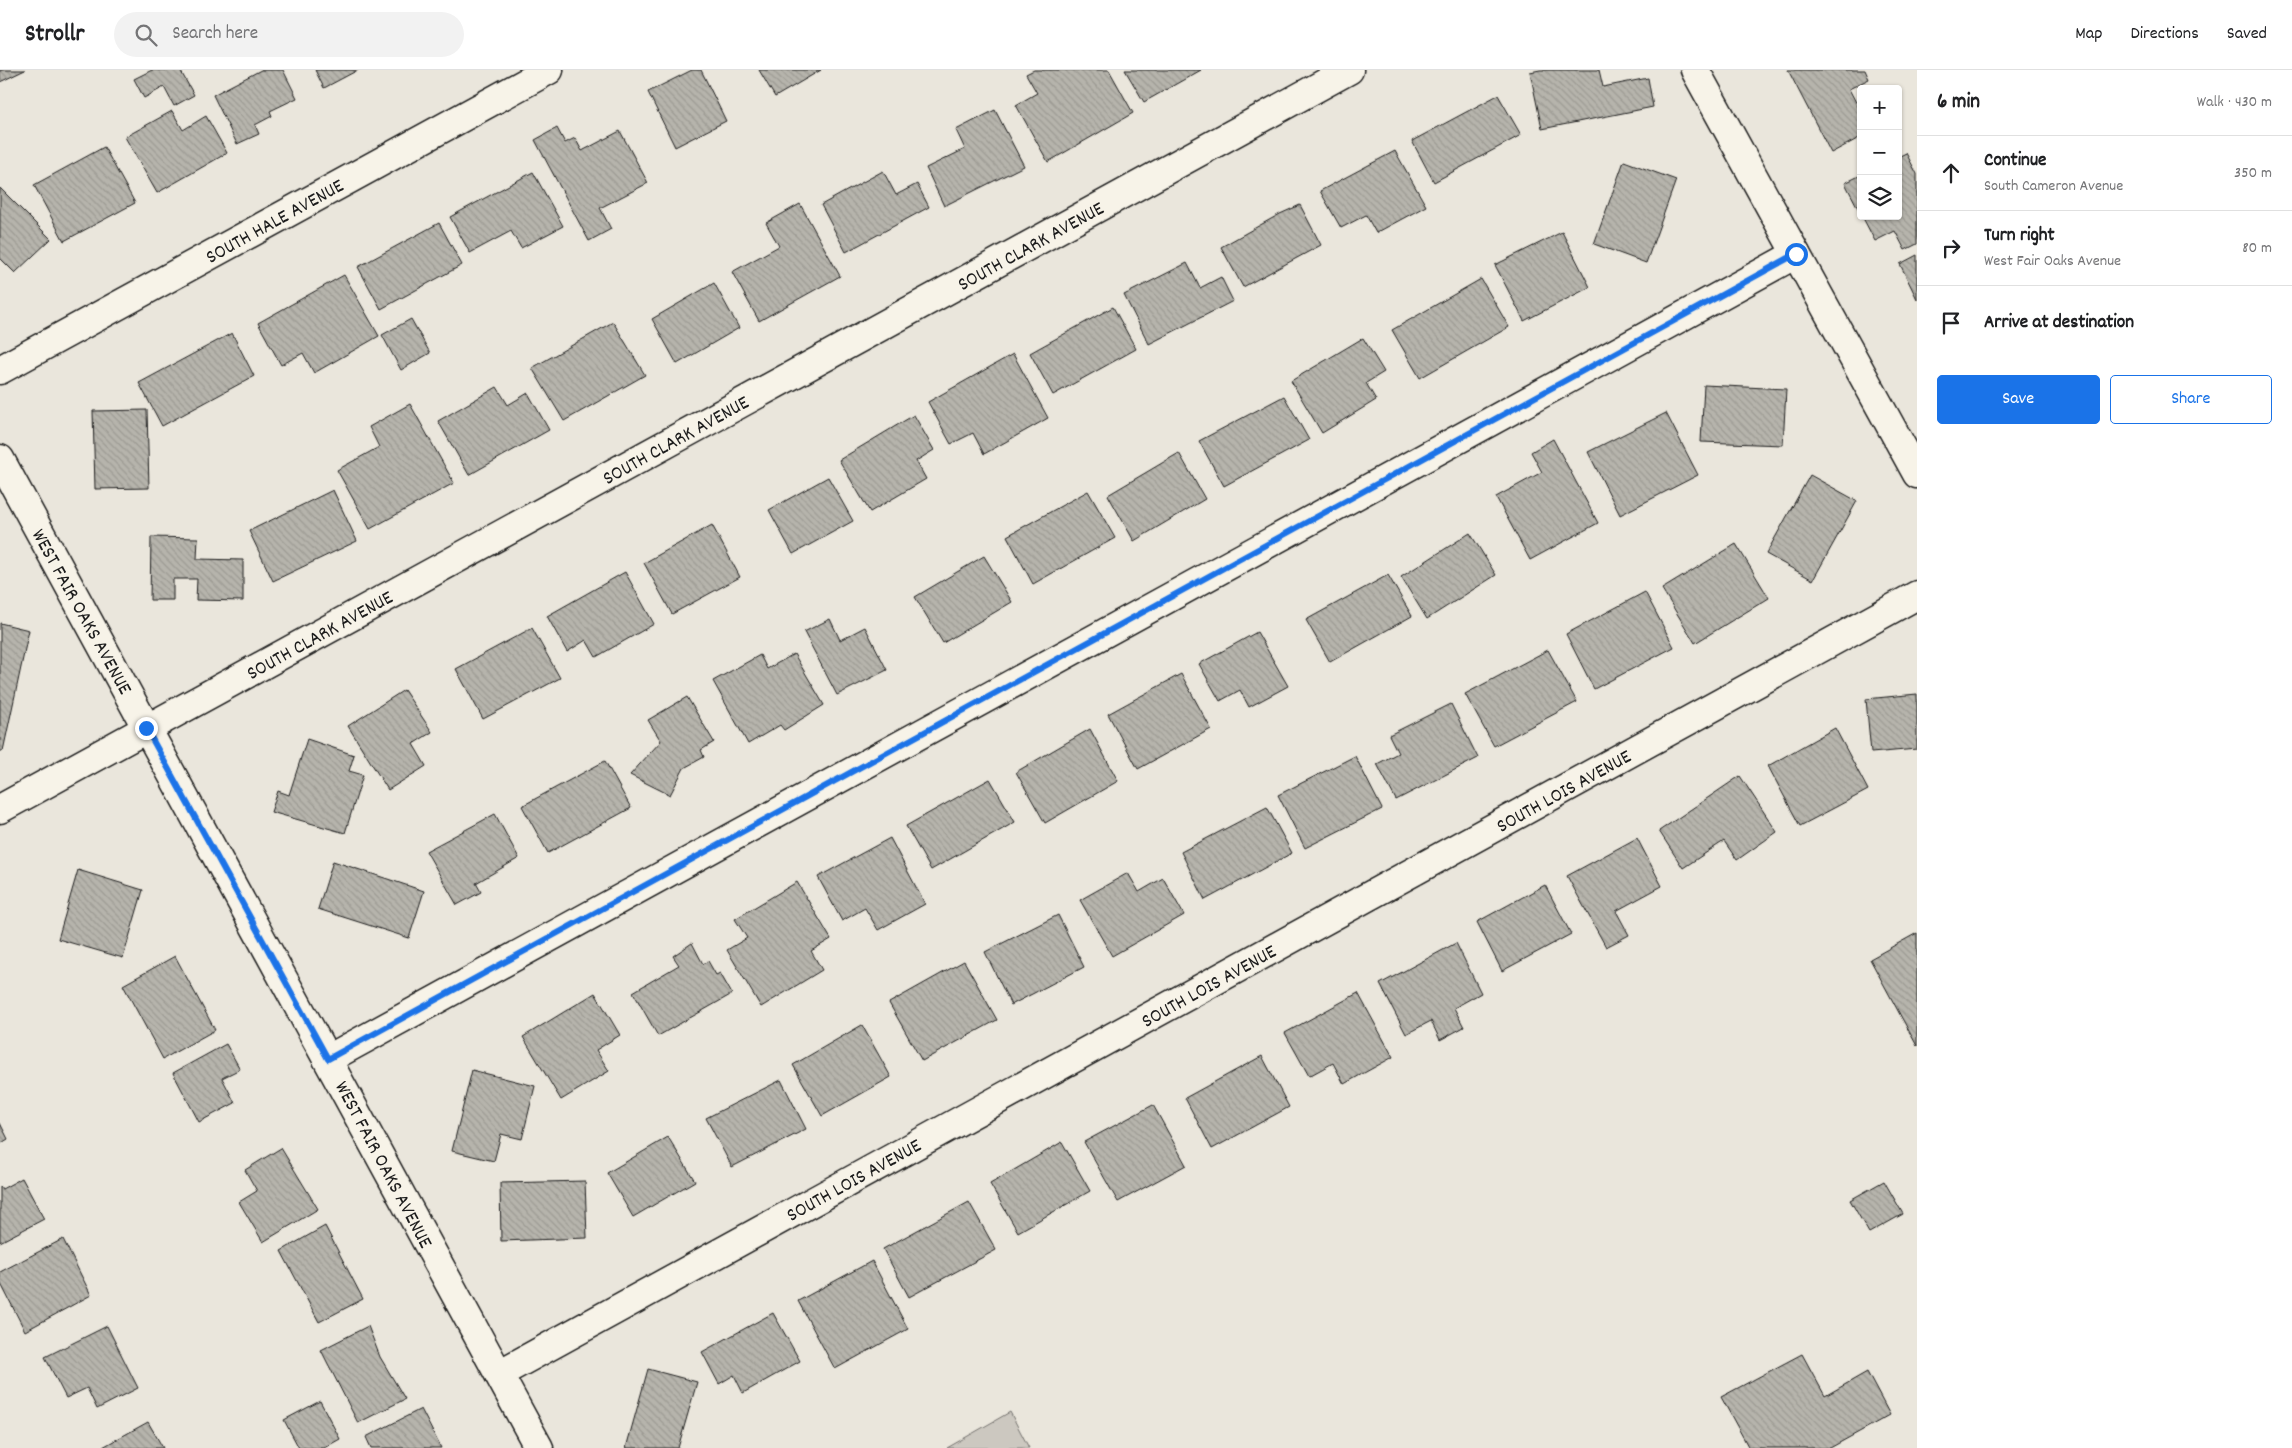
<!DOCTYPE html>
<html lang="en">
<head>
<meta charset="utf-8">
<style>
	body { margin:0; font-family:Dekko,sans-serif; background:#f2f2f2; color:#202124 }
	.controls { position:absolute; right:15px; top:15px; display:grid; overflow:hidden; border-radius:5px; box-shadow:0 1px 4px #0004 }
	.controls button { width:45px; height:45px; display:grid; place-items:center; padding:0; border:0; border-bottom:1px solid #e0e0e0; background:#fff; color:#202124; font:25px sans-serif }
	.stop { position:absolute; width:15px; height:15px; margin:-11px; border:4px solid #1a73e8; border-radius:50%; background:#fff }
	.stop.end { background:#1a73e8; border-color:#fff; box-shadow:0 1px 5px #0008 }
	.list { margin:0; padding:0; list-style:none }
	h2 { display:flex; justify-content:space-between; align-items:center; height:65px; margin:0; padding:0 20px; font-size:21px }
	h2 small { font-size:16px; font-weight:400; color:#757577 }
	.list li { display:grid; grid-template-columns:32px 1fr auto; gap:15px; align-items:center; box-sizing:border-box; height:75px; padding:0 20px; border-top:1px solid #e0e0e0 }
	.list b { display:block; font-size:19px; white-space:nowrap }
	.list p { margin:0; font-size:16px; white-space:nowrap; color:#757577 }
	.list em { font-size:16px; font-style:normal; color:#757577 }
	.actions { display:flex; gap:10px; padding:15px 20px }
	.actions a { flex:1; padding:11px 0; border:1px solid #1a73e8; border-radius:5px; text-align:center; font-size:18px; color:#1a73e8 }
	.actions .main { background:#1a73e8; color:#fff }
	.icon { flex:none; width:28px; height:28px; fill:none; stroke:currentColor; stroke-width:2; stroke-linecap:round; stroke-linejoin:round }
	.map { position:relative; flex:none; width:1917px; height:1378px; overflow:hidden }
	header { display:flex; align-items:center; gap:30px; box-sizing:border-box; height:70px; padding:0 25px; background:#fff; border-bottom:1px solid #e0e0e0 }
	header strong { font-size:24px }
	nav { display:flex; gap:28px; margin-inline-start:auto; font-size:18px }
	.search { width:350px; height:45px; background:#f2f2f2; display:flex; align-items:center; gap:12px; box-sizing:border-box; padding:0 18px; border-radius:28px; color:#757577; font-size:19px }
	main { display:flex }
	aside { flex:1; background:#fff }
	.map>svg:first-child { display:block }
	.park { fill:#ccc8c0; stroke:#74726e }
	.building { fill:url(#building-back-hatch); stroke:#1c1c1c }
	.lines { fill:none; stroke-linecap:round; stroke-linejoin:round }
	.street-casing { stroke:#1c1c1c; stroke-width:31 }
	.street { stroke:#f7f3e8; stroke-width:28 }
	.route { stroke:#1a73e8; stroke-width:6 }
	.labels { text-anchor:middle; stroke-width:4; stroke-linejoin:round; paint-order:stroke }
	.street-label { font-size:20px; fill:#1c1c1c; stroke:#f7f3e8 }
</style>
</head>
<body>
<header>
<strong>Strollr</strong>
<div class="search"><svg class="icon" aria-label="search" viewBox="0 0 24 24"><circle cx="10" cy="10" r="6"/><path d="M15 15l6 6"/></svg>Search here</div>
<nav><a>Map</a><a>Directions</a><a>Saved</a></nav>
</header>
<main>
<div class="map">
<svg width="1917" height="1378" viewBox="0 0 1917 1378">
	<defs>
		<pattern id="building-back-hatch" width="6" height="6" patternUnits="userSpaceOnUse" patternTransform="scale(1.25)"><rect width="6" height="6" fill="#b6b4ac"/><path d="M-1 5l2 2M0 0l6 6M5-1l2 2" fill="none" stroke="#9c9a93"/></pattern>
	</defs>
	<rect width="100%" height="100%" fill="#eae6dc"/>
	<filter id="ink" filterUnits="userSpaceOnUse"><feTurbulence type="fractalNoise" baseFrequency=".02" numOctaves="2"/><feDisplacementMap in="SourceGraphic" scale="10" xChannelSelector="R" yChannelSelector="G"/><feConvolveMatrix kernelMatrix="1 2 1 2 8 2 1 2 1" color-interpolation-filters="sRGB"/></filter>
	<g filter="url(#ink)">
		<path class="park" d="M1010,1342L1029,1378H947Z"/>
		<g class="building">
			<path d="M0,0H25L0,12Z"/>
			<path d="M152,0H180L194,25L174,36L164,17L144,28L134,9Z"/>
			<path d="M261,0H283L297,28L270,41L272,46L255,55L259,64L237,74L213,25Z"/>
			<path d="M315,0H358L324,18Z"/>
			<path d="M692,0H701L726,51L675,77L648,22Z"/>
			<path d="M759,0H821L775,27Z"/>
			<path d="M1034,0H1109L1133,43L1048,92L1016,35L1037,23L1026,4Z"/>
			<path d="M1125,0H1201L1144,32Z"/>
			<path d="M1540,0H1599L1603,17L1648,8L1653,37L1542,59L1530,2Z"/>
			<path d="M1788,0H1865L1869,9L1849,19L1861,42V67L1831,83Z"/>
			<path d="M1498,25L1521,65L1434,112L1412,71Z"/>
			<path d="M995,40L1024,96L944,136L926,98L965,79L956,60Z"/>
			<path d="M172,41L183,60L206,46L227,83L157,123L125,67Z"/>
			<path d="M557,58L565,73L575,68L582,81L620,61L648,113L600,138L611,159L589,171L535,70Z"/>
			<path d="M104,77L135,133L64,171L34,115Z"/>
			<path d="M1395,81L1426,136L1376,163L1366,145L1341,158L1320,121Z"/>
			<path d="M1906,83L1917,104V174L1905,180L1895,161L1875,171L1862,146H1898V87Z"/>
			<path d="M1624,91L1676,110L1646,193L1594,174Z"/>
			<path d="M883,101L896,125L917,114L929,137L846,182L821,135Z"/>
			<path d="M533,102L563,156L521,178L511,161L470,183L450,147Z"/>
			<path d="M1861,105V144L1845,113Z"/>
			<path d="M0,118L51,169L15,203L0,188Z"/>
			<path d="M800,134L840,206L759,251L732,202L779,176L766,153Z"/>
			<path d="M1300,135L1321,175L1243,217L1221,177L1280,144Z"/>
			<path d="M439,153L462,195L381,239L358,197Z"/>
			<path d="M1562,162L1590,217L1524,251L1495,195Z"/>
			<path d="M1917,185V229L1900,194Z"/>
			<path d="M1187,193L1200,218L1221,207L1233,231L1149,274L1124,225Z"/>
			<path d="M344,205L379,266L314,303L303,283L281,295L258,253Z"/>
			<path d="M1481,209L1509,257L1420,308L1392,260Z"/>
			<path d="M714,213L739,258L677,294L652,249Z"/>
			<path d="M1113,237L1136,279L1053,325L1030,283Z"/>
			<path d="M411,249L430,283L401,300L382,265Z"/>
			<path d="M613,252L645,305L564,351L532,298Z"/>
			<path d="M232,263L254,306L162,356L139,313Z"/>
			<path d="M1363,268L1384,302L1366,313L1376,330L1322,363L1291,311Z"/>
			<path d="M1013,284L1048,348L984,384L973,363L951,374L928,332Z"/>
			<path d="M1704,315L1786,319L1783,375L1701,372Z"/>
			<path d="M497,317L508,335L528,323L549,360L469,405L438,351Z"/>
			<path d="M1284,326L1309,370L1224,416L1199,371Z"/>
			<path d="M410,334L454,413L370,459L337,400L379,377L369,357Z"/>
			<path d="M147,340L149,418L95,419L93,341Z"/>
			<path d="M1666,343L1698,405L1620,445L1588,382Z"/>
			<path d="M914,345L934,380L916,391L926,409L870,442L839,390Z"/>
			<path d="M1553,369L1598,453L1530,490L1496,427L1542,402L1531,382Z"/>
			<path d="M1179,383L1205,429L1134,471L1108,425Z"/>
			<path d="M1810,405L1857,431L1813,510L1766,484Z"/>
			<path d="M828,407L853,451L793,484L769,440Z"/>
			<path d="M333,420L357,471L273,511L249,461Z"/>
			<path d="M1088,421L1115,468L1033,514L1007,466Z"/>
			<path d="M712,455L740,507L672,544L644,493Z"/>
			<path d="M1470,463L1496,505L1427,549L1401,507Z"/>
			<path d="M151,467L198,468L197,489L243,490V531L196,530L197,509H173V530H150Z"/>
			<path d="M1736,474L1769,528L1695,573L1662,519Z"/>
			<path d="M984,486L1012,532L943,573L915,527Z"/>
			<path d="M625,502L654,554L596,587L586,570L567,582L547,546Z"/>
			<path d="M1388,505L1412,546L1330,592L1306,550Z"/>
			<path d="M1645,522L1674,577L1594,619L1566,564Z"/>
			<path d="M830,549L840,570L865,557L887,600L837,625L804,562Z"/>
			<path d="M0,553L29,560L3,681H0Z"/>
			<path d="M532,558L560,608L483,649L456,599Z"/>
			<path d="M1257,562L1288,616L1249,637L1240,620L1220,631L1199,594Z"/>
			<path d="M1548,580L1577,632L1494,676L1465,624Z"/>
			<path d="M794,584L824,635L784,660L780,655L748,674L713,611L760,585L767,599Z"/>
			<path d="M1181,604L1211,659L1138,699L1108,644Z"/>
			<path d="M404,620L432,662L413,674L426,696L388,720L348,656Z"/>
			<path d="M1917,624V679L1871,683L1866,629Z"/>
			<path d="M687,627L714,672L701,680L704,687L684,698L670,725L630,705L661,671L648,650Z"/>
			<path d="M1451,634L1478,688L1396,730L1377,694L1398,683L1389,665Z"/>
			<path d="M1835,658L1868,720L1800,756L1768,696Z"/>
			<path d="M1090,659L1118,711L1045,753L1016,702Z"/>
			<path d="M307,669L354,685L349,701L363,705L345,763L271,742L278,721L289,725Z"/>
			<path d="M1355,686L1382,739L1305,778L1278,725Z"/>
			<path d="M605,691L631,738L548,783L522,736Z"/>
			<path d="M1740,706L1777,762L1737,790L1724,771L1683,798L1659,761Z"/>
			<path d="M990,709L1015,752L931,800L906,756Z"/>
			<path d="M1267,737L1292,783L1205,830L1181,782Z"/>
			<path d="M495,744L519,788L476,813L481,822L457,835L426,781Z"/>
			<path d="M890,768L925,834L878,860L865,838L842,851L818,807Z"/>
			<path d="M1637,768L1662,816L1616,841L1629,865L1606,877L1567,806Z"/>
			<path d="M333,791L424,821L409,868L318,839Z"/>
			<path d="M78,800L143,820L123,888L58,869Z"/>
			<path d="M1128,803L1139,822L1163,808L1184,845L1112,886L1080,830Z"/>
			<path d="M797,812L831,869L811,881L822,900L761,937L727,880L747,868L735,849Z"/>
			<path d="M1545,815L1571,864L1502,901L1477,852Z"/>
			<path d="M1058,845L1084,897L1011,935L985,882Z"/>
			<path d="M1917,863V976L1870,889Z"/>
			<path d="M692,873L703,894L708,891L716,905L720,903L732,924L658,966L633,922L679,895L673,886Z"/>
			<path d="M1456,873L1481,923L1454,938L1464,957L1440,970L1431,951L1406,964L1380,914Z"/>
			<path d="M175,886L215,960L163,989L123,915Z"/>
			<path d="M964,891L997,950L922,991L889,933Z"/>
			<path d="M595,923L620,965L596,980L609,1001L561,1030L523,967Z"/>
			<path d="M1358,923L1393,987L1344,1014L1333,993L1309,1006L1285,963Z"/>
			<path d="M862,955L891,1007L822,1046L793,995Z"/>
			<path d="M226,974L240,999L222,1008L235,1033L199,1052L173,1003Z"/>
			<path d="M1262,986L1289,1037L1212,1079L1185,1028Z"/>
			<path d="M472,1000L535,1016L522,1069L501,1064L494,1091L452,1081Z"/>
			<path d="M781,1010L806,1059L732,1097L706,1048Z"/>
			<path d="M1153,1035L1186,1095L1118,1132L1084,1072Z"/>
			<path d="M0,1053L8,1069L0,1074Z"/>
			<path d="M668,1067L695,1111L633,1147L607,1103Z"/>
			<path d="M1062,1072L1090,1121L1018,1162L990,1114Z"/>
			<path d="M281,1078L318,1139L263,1172L239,1132L257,1121L245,1100Z"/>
			<path d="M22,1108L44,1149L0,1172V1116L2,1119Z"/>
			<path d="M585,1111L587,1168L501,1171L500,1113Z"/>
			<path d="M1884,1111L1903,1144L1869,1163L1850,1130Z"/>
			<path d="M969,1132L996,1180L909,1227L883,1179Z"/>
			<path d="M325,1156L363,1229L319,1252L281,1181Z"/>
			<path d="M63,1169L91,1225L25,1261L0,1212V1202Z"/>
			<path d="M872,1191L908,1259L835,1299L798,1231Z"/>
			<path d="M773,1243L800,1291L743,1323L734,1305L719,1314L702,1282Z"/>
			<path d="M107,1256L138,1318L97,1339L87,1318L66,1328L45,1287Z"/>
			<path d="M368,1256L380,1287L405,1329L358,1353L321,1280Z"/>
			<path d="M1802,1284L1825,1326L1867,1302L1890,1345L1830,1378H1749L1721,1327Z"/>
			<path d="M648,1299L697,1312L678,1378H626Z"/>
			<path d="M320,1331L340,1369L324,1378H299L284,1350Z"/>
			<path d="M421,1339L441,1378H371L366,1367Z"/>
			<path d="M148,1352L163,1378H101Z"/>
		</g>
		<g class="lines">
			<defs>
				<g id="street">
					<path d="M1695,0L1917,404"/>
					<path d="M0,300L549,0"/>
					<path d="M0,389L539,1378"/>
					<path d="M0,739L1349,0"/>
					<path d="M328,989L1796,184"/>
					<path d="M499,1304L1917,525"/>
				</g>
			</defs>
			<use href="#street" class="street-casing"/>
			<use href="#street" class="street"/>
		</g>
	</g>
	<g class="lines" filter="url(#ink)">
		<path class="route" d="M146,658L328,989L1796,184"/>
	</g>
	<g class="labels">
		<g class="street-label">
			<text transform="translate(274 150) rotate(-29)" y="7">SOUTH HALE AVENUE</text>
			<text transform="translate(1030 175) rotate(-29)" y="7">SOUTH CLARK AVENUE</text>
			<text transform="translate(675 369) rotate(-29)" y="7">SOUTH CLARK AVENUE</text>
			<text transform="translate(83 541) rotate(61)" y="7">WEST FAIR OAKS AVENUE</text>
			<text transform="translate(319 564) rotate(-29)" y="7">SOUTH CLARK AVENUE</text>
			<text transform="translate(1563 720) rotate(-29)" y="7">SOUTH LOIS AVENUE</text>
			<text transform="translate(1208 915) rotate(-29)" y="7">SOUTH LOIS AVENUE</text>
			<text transform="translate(385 1094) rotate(62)" y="7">WEST FAIR OAKS AVENUE</text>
			<text transform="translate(853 1109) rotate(-29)" y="7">SOUTH LOIS AVENUE</text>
		</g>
	</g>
</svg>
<div class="controls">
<button>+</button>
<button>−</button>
<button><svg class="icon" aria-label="layers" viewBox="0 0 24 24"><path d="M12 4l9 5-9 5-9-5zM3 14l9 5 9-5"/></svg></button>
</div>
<div class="stop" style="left:1796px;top:184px"></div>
<div class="stop end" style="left:146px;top:658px"></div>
</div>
<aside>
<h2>6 min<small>Walk · 430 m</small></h2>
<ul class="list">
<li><svg class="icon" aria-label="ahead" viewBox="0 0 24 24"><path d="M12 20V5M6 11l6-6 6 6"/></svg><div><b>Continue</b><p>South Cameron Avenue</p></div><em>350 m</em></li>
<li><svg class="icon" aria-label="right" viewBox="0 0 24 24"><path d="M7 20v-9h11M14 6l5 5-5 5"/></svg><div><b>Turn right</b><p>West Fair Oaks Avenue</p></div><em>80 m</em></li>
<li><svg class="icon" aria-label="arrive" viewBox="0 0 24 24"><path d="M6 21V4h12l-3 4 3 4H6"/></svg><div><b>Arrive at destination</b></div></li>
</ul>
<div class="actions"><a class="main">Save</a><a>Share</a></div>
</aside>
</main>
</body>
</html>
